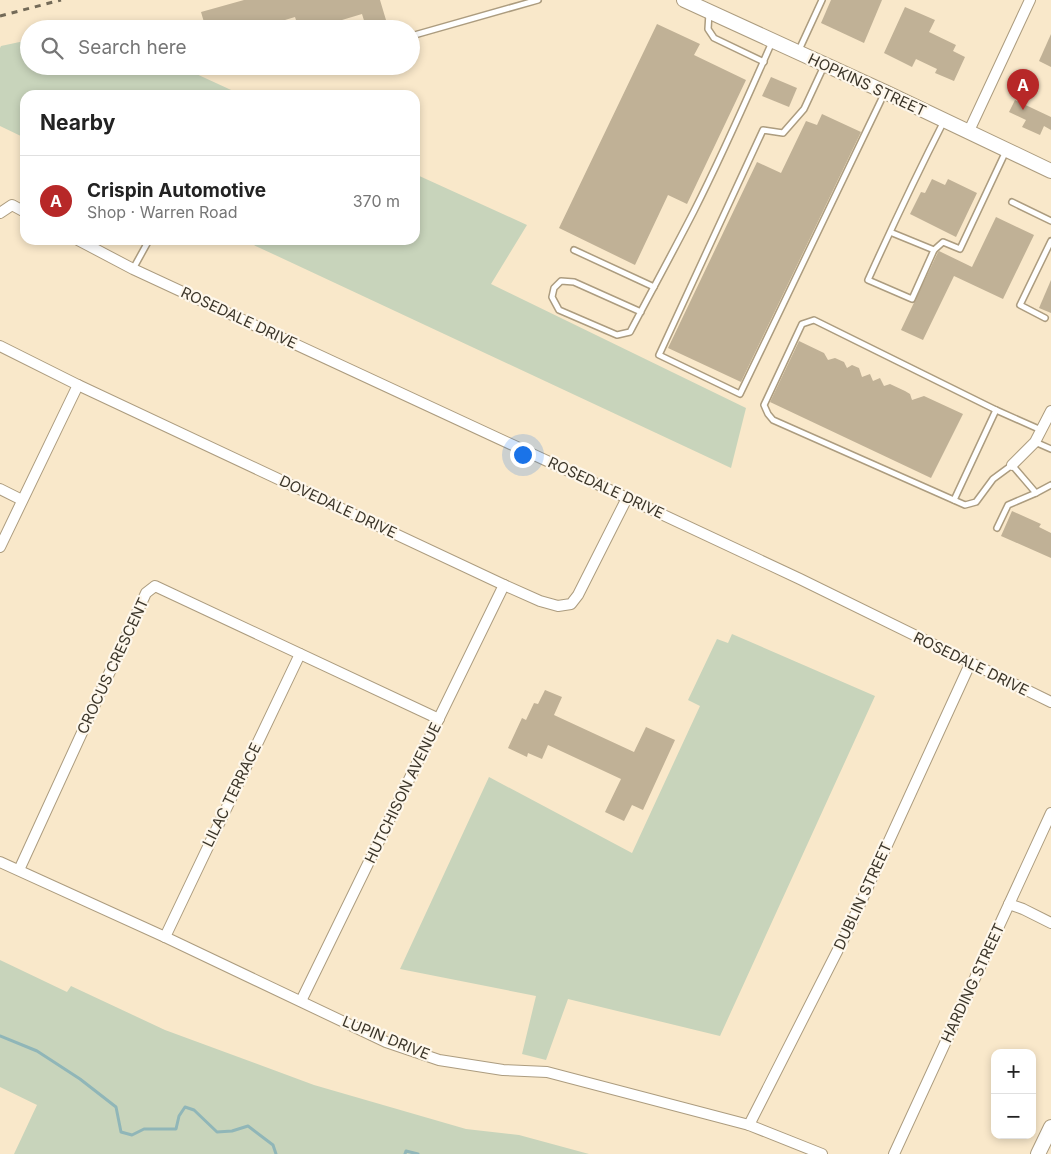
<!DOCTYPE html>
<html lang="en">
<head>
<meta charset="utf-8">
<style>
	body { margin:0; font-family:Inter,sans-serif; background:#f2f2f2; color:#222 }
	.controls { position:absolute; right:15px; bottom:15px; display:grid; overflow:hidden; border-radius:10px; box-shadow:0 2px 8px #0003 }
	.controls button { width:45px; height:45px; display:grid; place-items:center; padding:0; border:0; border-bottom:1px solid #e0e0e0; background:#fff; color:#222; font:25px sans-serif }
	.you { position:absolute; left:522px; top:454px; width:18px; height:18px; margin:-12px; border:4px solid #fff; border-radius:50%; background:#1a73e8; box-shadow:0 0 0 8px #1a73e833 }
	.badge { display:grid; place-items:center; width:32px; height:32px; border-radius:50%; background:#b72828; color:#fff; font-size:16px; font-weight:700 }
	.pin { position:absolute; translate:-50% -41px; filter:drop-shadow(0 1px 2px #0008) }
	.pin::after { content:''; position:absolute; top:26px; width:18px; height:15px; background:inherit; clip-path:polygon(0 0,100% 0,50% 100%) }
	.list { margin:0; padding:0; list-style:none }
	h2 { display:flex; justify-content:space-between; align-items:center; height:65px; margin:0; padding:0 20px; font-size:21px }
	h2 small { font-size:16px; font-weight:400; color:#767676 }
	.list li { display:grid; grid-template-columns:32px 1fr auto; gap:15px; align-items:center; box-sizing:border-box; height:90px; padding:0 20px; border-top:1px solid #e0e0e0 }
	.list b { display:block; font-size:19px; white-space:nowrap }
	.list p { margin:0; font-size:16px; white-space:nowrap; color:#767676 }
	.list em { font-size:16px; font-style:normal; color:#767676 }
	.icon { flex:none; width:28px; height:28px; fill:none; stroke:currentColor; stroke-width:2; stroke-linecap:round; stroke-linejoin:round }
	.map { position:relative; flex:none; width:1051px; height:1154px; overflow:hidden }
	.search { position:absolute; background:#fff; box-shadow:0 2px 8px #0003; left:20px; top:20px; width:400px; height:55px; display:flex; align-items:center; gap:12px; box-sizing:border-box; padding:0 18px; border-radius:28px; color:#767676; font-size:19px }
	.panel { position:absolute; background:#fff; box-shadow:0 2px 8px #0003; left:20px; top:90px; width:400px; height:155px; border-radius:15px }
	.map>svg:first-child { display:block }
	.green { fill:#c8d4bb }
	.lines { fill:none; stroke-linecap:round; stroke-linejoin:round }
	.stream { stroke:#90b6b8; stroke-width:3 }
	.building { fill:#c0b196 }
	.lane-casing { stroke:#ac9c7f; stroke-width:8 }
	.street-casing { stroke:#ac9c7f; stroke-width:12 }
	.secondary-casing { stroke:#ac9c7f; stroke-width:16 }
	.lane { stroke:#fff; stroke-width:5 }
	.street { stroke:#fff; stroke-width:10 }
	.secondary { stroke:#fff; stroke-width:14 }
	.rail { stroke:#736a58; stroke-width:3; stroke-dasharray:6 6; stroke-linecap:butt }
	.labels { text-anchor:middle; stroke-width:4.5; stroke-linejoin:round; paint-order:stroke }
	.street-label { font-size:15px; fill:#3b3529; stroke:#fef7eb }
</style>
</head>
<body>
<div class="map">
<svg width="1051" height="1154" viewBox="0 0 1051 1154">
	<rect width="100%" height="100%" fill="#f9e8ca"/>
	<g class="green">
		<path d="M29,40V66H179L242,95H25V138L0,126V48L1,46Z"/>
		<path d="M415,174L527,225L491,284L746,408L731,468L243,240H415Z"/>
		<path d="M732,634L875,696L720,1036L568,999L546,1060L522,1054L536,996L400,969L489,777L632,853L700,706L688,700L717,639L728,643Z"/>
		<path d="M0,960L67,992L71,986L165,1030L314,1085L466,1129L519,1135L589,1154H14L37,1105L0,1087Z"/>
	</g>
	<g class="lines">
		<g class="stream">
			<path d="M0,1036L37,1051L80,1079L116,1107L121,1132L132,1135L144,1129H176L179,1116L185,1107L194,1110L217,1132L232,1131L248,1126L273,1145L276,1154"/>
			<path d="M405,1154L406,1151L418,1154"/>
		</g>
	</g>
	<g class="building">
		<path d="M244,0H380L386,20L366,27L362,14L312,29H299L295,17L255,29H206L201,12Z"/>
		<path d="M831,0H882L864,43L821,23Z"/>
		<path d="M905,7L935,20L929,32L956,45L953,51L965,57L954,81L935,73L937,69L916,59L912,67L884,53Z"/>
		<path d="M657,24L700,44L694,55L746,80L687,204L668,195L635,265L559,228Z"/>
		<path d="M1051,34V67L1039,61Z"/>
		<path d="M771,77L797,88L789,107L762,96Z"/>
		<path d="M1015,100L1051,117V130L1044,126L1040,135L1022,127L1026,120L1009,112Z"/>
		<path d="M822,114L861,132L741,382L668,348L757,162L781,173L806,121L817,125Z"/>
		<path d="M932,179L945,185L948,179L977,193L956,237L910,214L921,192L925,193Z"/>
		<path d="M996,217L1034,235L1003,299L954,276L923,340L901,330L938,252L939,251L972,267Z"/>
		<path d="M1051,280V313L1039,308Z"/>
		<path d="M799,341L824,353L828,360L835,358L844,362L847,368L852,365L859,368L862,377L870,374L873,381L880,378L884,386L890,384L905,391L910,394L912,400L924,396L963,414L931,478L770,402Z"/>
		<path d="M1012,511L1041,524L1039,527L1051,533V558L1001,536Z"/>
		<path d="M545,690L562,697L554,715L634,752L646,727L675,740L643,810L632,805L624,821L605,812L621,779L548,745L542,759L528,753L527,757L508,748L522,718L526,720L534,703L538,704Z"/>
	</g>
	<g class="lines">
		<defs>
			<g id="lane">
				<path d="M709,13L708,29L714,38L764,62"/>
				<path d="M411,36L538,0"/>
				<path d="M799,50L822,0"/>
				<path d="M824,66L804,109L783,133L763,130L659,355L740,394L885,92"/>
				<path d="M1012,202L1051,221"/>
				<path d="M890,232L934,250L912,299L868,280C892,227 917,174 944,121"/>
				<path d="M574,250L654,287"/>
				<path d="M934,250L943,242L960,249L1006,151"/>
				<path d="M133,269L149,240"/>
				<path d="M641,312L574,282L561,281L554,288L552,297L559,310L617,335L630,332C651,292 673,252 694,211C722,156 747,99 772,42"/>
				<path d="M1045,318L1020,305L1051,241"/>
				<path d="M996,410L814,320L802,324L764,405L768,414L773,420L965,505L976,502L993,479L1012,465L1036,493L1008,505L997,528"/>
				<path d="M1035,442L1051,449"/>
				<path d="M1036,493L1051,485"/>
				<path d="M954,500L996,410L1041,430"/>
			</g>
			<g id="street">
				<path d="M968,133L1030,0"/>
				<path d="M0,213L12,205L25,212"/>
				<path d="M78,240L133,269L627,498L800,579L1051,702"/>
				<path d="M0,346L78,385L504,585L540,601L558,606L571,604L578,595L627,498"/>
				<path d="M1012,465L1035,442L1051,411"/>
				<path d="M0,489L22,500"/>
				<path d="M0,547L78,385"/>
				<path d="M0,862L165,937L386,1042L439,1060L503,1070L547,1072L749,1125L822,1154"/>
				<path d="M19,870L146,593L155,586L439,719"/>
				<path d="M1009,904L1023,909L1051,923"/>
				<path d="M165,937L300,654"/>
				<path d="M301,1001L504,585"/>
				<path d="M749,1125L850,926L970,664"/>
				<path d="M894,1154L1051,813"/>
			</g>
			<g id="secondary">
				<path d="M684,0L885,92L1051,171"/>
				<path d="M1038,1154L1051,1127"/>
			</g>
		</defs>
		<use href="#lane" class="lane-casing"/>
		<use href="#street" class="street-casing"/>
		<use href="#secondary" class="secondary-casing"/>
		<use href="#lane" class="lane"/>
		<use href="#street" class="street"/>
		<use href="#secondary" class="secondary"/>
		<path class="rail" d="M0,16L61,0"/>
	</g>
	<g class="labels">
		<g class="street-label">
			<text transform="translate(867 85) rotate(25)" y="5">HOPKINS STREET</text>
			<text transform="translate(239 318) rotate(25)" y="5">ROSEDALE DRIVE</text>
			<text transform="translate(606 488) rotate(25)" y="5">ROSEDALE DRIVE</text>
			<text transform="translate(338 507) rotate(25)" y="5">DOVEDALE DRIVE</text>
			<text transform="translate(971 664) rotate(26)" y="5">ROSEDALE DRIVE</text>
			<text transform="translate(113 666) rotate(-65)" y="5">CROCUS CRESCENT</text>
			<text transform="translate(403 793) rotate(-64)" y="5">HUTCHISON AVENUE</text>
			<text transform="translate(232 795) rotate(-64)" y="5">LILAC TERRACE</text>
			<text transform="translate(863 896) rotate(-65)" y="5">DUBLIN STREET</text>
			<text transform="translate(973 983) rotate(-65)" y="5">HARDING STREET</text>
			<text transform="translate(386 1038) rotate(22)" y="5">LUPIN DRIVE</text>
		</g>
	</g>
</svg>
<div class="controls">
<button>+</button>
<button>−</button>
</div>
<div class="you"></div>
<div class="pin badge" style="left:1023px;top:110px">A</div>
<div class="search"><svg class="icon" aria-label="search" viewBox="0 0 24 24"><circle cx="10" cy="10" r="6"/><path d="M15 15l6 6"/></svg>Search here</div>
<section class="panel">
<h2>Nearby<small></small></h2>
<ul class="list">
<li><span class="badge">A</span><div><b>Crispin Automotive</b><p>Shop · Warren Road</p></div><em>370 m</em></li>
</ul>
</section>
</div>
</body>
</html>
